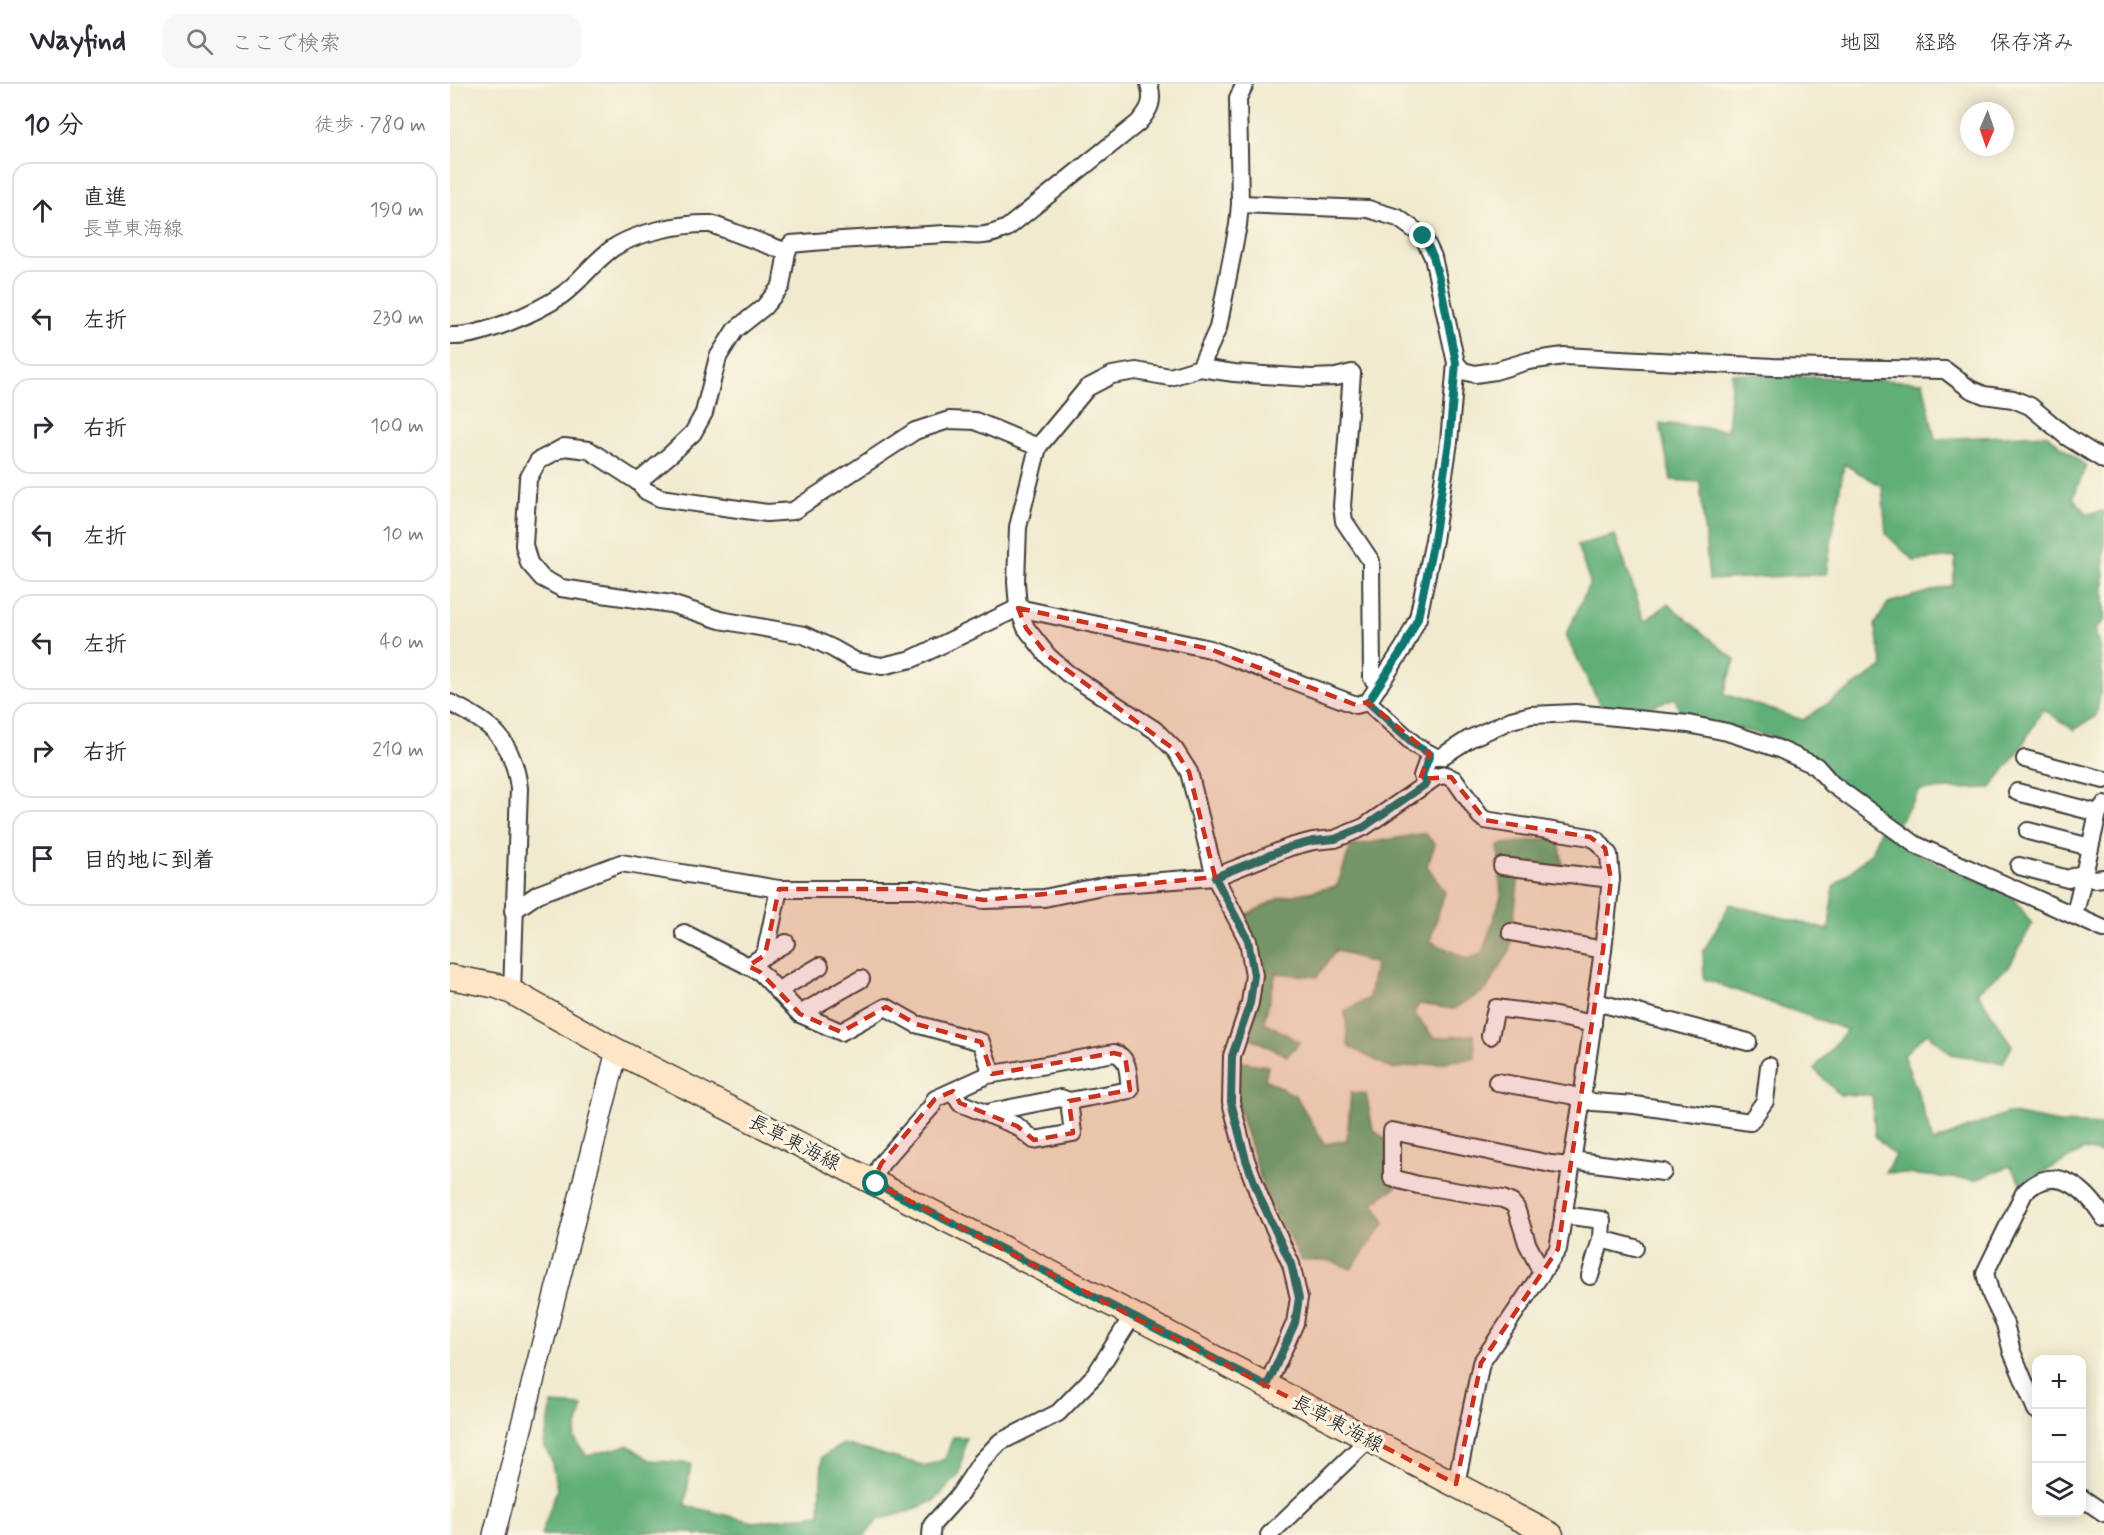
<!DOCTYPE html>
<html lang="ja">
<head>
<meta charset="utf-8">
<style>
	body { margin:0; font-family:Mynerve,"Klee One",sans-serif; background:#f7f7f7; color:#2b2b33 }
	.controls { position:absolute; right:18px; bottom:18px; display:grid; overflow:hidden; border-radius:12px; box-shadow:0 3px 15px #0003 }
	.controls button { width:54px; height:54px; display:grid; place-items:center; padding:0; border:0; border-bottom:2px solid #e1e1e2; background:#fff; color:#2b2b33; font:30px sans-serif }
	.compass { position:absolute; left:1510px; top:18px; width:54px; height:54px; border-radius:50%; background:#fff; box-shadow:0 3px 15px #0003; rotate:182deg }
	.stop { position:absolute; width:18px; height:18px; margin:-14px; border:4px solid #0f766e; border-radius:50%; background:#fff }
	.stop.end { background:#0f766e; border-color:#fff; box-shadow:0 2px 6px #0008 }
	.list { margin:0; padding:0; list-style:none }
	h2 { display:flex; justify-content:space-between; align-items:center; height:78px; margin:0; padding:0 24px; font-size:26px }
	h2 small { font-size:20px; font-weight:400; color:#7c7c81 }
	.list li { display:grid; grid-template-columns:39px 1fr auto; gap:18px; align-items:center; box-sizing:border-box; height:96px; margin:0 12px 12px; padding:0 12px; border:2px solid #e1e1e2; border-radius:18px }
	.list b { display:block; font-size:22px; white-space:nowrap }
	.list p { margin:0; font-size:20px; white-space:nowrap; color:#7c7c81 }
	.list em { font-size:20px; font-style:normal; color:#7c7c81 }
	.icon { flex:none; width:33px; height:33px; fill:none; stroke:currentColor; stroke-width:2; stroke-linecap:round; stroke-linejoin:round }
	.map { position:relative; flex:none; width:1654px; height:1451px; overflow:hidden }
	header { display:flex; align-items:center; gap:36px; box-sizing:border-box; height:84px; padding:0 30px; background:#fff; border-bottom:2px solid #e1e1e2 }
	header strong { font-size:28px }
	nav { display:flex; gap:33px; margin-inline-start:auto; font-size:21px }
	.search { width:420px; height:54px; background:#f7f7f7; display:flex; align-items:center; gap:15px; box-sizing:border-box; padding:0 21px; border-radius:18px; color:#7c7c81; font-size:22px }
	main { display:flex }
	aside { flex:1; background:#fff }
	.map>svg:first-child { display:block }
	.forest { fill:#60ae78; stroke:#3e654a; stroke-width:1.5 }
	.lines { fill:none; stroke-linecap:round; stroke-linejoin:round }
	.minor-casing { stroke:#3c3b37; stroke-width:20 }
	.tertiary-casing { stroke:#3c3b37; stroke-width:24 }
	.secondary-casing { stroke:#3c3b37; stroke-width:27 }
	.minor { stroke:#fff; stroke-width:16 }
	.tertiary { stroke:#fff; stroke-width:21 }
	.secondary { stroke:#fee5c5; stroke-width:24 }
	.route { stroke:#0f766e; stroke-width:8 }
	.marked { fill:#c8321e; fill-opacity:0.2; stroke:#c8321e; stroke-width:4.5; stroke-dasharray:12 8; stroke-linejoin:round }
	.labels { text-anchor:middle; stroke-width:6; stroke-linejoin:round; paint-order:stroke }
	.street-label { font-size:20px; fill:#1c1c1c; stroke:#fcf5e5 }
</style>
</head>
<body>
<header>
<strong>Wayfind</strong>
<div class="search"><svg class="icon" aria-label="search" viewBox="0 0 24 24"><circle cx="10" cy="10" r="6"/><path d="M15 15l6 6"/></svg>ここで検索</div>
<nav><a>地図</a><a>経路</a><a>保存済み</a></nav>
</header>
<main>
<aside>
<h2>10 分<small>徒歩 · 780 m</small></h2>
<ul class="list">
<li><svg class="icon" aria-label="ahead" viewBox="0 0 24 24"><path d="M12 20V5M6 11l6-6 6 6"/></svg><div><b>直進</b><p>長草東海線</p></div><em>190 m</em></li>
<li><svg class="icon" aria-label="left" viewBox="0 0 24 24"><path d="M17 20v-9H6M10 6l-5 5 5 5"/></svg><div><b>左折</b></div><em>230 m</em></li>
<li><svg class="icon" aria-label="right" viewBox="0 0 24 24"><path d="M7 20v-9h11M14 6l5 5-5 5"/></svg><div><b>右折</b></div><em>100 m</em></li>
<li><svg class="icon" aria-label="left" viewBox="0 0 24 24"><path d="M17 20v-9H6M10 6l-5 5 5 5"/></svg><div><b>左折</b></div><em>10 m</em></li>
<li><svg class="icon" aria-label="left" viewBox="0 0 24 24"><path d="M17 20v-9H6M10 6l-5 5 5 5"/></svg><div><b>左折</b></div><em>40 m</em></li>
<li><svg class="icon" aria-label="right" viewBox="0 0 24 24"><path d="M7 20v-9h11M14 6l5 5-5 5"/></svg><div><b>右折</b></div><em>210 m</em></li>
<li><svg class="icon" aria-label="arrive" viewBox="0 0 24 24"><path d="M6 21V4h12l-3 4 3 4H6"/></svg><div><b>目的地に到着</b></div></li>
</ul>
</aside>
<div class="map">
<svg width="1654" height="1451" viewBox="0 0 1654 1451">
	<rect width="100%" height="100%" fill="#fcf5e5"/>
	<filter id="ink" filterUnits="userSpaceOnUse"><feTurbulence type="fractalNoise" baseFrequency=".0167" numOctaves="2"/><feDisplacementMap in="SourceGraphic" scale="12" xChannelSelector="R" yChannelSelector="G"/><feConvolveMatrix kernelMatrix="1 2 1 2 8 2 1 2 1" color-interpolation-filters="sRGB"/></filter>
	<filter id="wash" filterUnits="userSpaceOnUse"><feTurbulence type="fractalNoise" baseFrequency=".008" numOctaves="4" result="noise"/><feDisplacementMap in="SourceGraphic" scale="24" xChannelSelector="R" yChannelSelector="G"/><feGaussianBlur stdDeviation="1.35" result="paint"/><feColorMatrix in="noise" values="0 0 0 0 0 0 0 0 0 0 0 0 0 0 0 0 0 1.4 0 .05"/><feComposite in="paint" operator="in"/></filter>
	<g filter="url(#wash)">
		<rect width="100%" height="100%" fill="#f1eacf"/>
		<g class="forest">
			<path d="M1282,289L1473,298L1485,355L1596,350L1636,382L1623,414L1638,430L1654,427V537L1645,545C1654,582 1654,595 1646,632L1624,646L1593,625L1570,665L1541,704L1470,706L1447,741L1330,655L1231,631L1225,614L1191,626L1151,623L1116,552L1140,498L1127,461L1165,451L1195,537L1218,520L1285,576L1274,610L1353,636L1433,583L1425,541L1438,519L1503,501L1506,473L1464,477L1436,450L1432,402L1394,380L1376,490L1259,496L1250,398L1221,396L1210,339L1277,346Z"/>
			<path d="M1430,746L1472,772L1562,812L1582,840L1559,883L1527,907L1562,962L1553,979L1501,970L1477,949L1453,971L1467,1006L1483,1058L1557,1029L1609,1039L1654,1041V1070L1634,1066L1572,1100L1560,1082L1525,1096L1435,1088L1445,1072L1425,1052L1422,1011H1390L1364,985L1397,946L1254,895L1253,868L1280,820L1379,846L1383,803L1421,769Z"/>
			<path d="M975,749L985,761L977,782L995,808L980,857L1017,875L1032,870L1051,813L1048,761L1108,753L1116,796L1069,790L1060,866L1036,906L1003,925L969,920L964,929L984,954L1024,951L1025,974L942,985L898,962L895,927L919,914L925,880L886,866L867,893L826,889L814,938L850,958L837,972L797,952L810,897L791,834L829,814L887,802L901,762Z"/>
			<path d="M787,977L818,982L815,995L846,1012L874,1060L897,1056L901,1008L916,1010L923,1046L935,1055L946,1103L924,1118L935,1139L901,1185L881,1177H852L818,1117L787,1020Z"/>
			<path d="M102,1320L133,1322L124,1354L137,1372L178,1361L200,1376L241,1380L235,1421L303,1438L370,1430L372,1373L393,1360L476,1382L495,1375L503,1353H516L510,1390L485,1416L460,1427L428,1436L415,1451H246L243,1448H190L188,1451H91L107,1405L101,1375L94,1361Z"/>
		</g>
	</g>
	<g filter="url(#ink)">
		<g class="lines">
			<defs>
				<g id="minor">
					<path d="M790,120L918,125L948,134L973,152L983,173L1006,279L1013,287L1025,290L1045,287L1078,277L1114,272L1323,283L1495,286L1520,305L1534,311L1563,315L1580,322L1617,353L1654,376"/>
					<path d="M0,252C29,254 88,228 112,211C130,198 144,177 163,164C187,148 233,139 261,140L337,168"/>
					<path d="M750,284L768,244L788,141L790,120L788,14L795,0"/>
					<path d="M588,363L525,337L499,336L465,347L343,427L317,429L210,414L196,407L188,398L139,366L114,363L88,377L78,395L74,461L79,479L92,494L111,504L221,520L270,536L354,551L382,564L405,577L432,582L462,575L568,524L760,565L906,621L918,618L954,563L968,534L984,456L999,358L1006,279"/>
					<path d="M188,398L222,369L243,349L254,329L268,273L285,246L314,223L331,202L337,168L341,160C392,155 443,153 494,150C521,149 528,157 557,144L688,39C700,26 704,17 699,0"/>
					<path d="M918,618L965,661L980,670L972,692L976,700"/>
					<path d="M0,619C42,639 63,656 69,704L62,908"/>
					<path d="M980,670L986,673H991L1019,655L1061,636L1081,631L1125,629L1238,640L1277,648L1329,665L1366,682L1382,700L1466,761L1654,845"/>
					<path d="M1575,675L1654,696"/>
					<path d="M1567,708L1648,729"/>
					<path d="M1578,747L1640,763"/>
					<path d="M1052,782L1161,795"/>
					<path d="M1569,782L1618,795L1628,791L1644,795L1654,794"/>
					<path d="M63,827L88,810L171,779L329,805H466L534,816L594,814L657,801L765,793L840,763L863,757L885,755L914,743L986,693L995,691L1005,696L1030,732L1035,736L1140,753L1148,757L1159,771L1161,795L1153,866L1132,1015L1108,1165L1031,1279L1006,1400"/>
					<path d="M1623,831L1627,821L1648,729L1654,721"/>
					<path d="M1061,848L1153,866"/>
					<path d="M234,849L310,888L350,930L391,948L436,923L466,940L531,958L542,990"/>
					<path d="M315,871L336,859"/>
					<path d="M298,882L315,871L329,805"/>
					<path d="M327,907L370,882"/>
					<path d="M1146,918L1298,958"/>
					<path d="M350,930L411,895"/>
					<path d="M1040,952L1046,924L1101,931L1143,940"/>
					<path d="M1047,998L1120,1011L1143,1018L1185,1021L1300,1038L1315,1017L1319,982"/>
					<path d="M539,1031L541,1028L611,1014L619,1017"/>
					<path d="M1121,1076L1213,1088"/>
					<path d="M423,1098L431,1080L482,1022L485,1015L538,991L664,969C680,973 678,992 680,1006L619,1017L623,1049L584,1056L567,1042L510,1019L503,1007"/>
					<path d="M1113,1131L1152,1136L1151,1155L1140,1192"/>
					<path d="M1151,1155L1185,1164"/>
					<path d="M1092,1189L1077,1159L1066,1124L1062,1119L1053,1115L968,1101L942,1094V1047L1101,1080L1120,1082"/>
					<path d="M817,1302L845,1239L849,1214L841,1180L810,1114L796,1076L781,1018L782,972L800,919L804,891L798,857L765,793L739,688L725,666L705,646L617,589L598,572L576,544L568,524L566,498L568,443L588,363L637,304L662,291L686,287L720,293L750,284L784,289L861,294L886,293L902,289L892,422L894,437L921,477L922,594L929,602"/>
					<path d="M1586,1326L1562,1268L1555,1240L1541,1211L1535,1189L1574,1109C1605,1077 1636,1105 1654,1134"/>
					<path d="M1632,1414L1654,1429"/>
					<path d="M481,1451L482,1441L510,1410L531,1378L550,1358L608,1329L645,1291L683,1231"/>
					<path d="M819,1451L919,1355"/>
				</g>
				<path id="tertiary" d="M44,1451L167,967"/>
				<path id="secondary" d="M0,893L47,902L62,908L167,967L683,1231L1101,1451"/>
			</defs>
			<use href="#minor" class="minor-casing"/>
			<use href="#tertiary" class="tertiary-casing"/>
			<use href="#secondary" class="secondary-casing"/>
			<use href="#minor" class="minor"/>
			<use href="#tertiary" class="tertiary"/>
			<use href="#secondary" class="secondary"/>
		</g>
	</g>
	<g class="lines" filter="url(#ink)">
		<path class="route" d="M426,1100L817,1302L845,1239L849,1214L841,1180L810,1114L796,1076L781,1018L782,972L800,919L804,891L798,856L765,793L840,763L863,757L885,755L914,743L976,700L972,692L980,670L965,661L918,618L954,563L968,534L984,456L999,358L1006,279L990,198L983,172L973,152"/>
	</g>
	<path class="marked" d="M568,524L760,565L906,621L918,618L980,670L970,695L1001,693L1035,736L1140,753L1155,764L1161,795L1153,866L1108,1165L1031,1279L1006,1400L423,1098L431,1080L485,1015L503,1007L510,1019L567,1042L584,1056L623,1049L619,1017L680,1006L675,972L664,969L542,990L531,958L466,940L436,923L391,948L350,930L310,888L298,882L315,871L329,805H466L534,816L765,793L739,688L725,666L598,572L576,544Z"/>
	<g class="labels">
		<g class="street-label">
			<text transform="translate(345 1058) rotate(27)" y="7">長草東海線</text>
			<text transform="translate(888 1339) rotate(28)" y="7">長草東海線</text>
		</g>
	</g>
</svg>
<div class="controls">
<button>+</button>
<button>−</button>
<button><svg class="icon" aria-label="layers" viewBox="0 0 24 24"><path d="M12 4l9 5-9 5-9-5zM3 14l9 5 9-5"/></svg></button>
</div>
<svg class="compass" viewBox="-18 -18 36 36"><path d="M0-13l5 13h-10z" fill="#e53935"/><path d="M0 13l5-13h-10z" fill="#7c7c81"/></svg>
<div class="stop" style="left:426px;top:1100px"></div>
<div class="stop end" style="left:973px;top:152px"></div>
</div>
</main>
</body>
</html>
